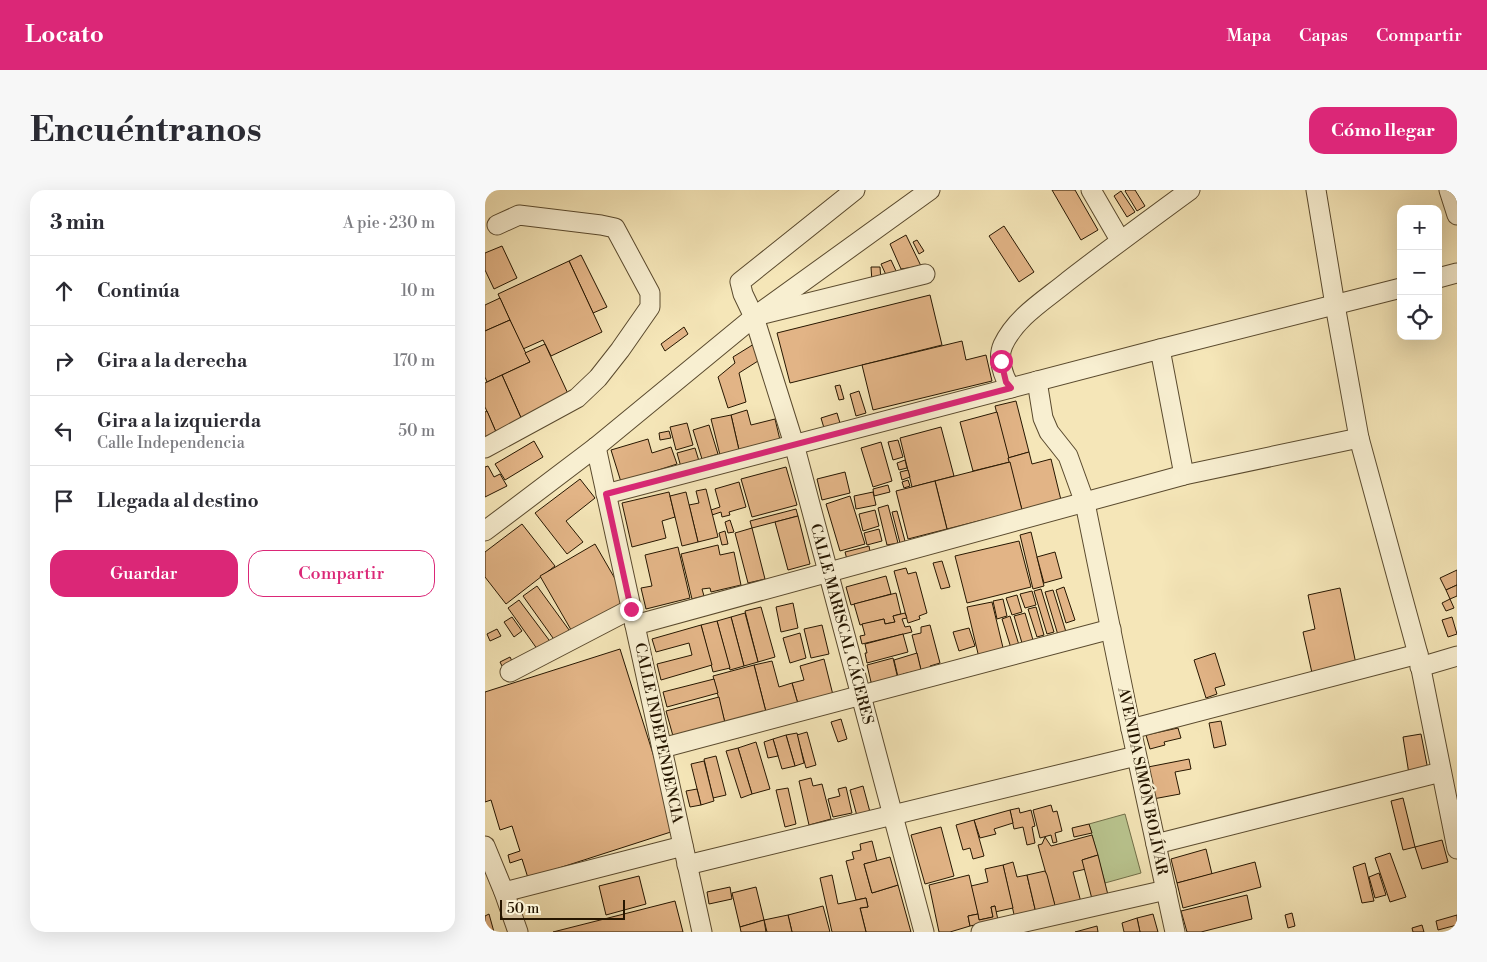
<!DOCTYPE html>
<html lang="es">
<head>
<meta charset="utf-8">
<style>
	body { margin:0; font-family:"Libre Bodoni",serif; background:#f7f7f7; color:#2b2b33 }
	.controls { position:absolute; right:15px; top:15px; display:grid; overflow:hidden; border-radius:10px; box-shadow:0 5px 20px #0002 }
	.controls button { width:45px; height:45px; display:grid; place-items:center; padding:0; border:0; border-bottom:1px solid #e1e1e2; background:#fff; color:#2b2b33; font:25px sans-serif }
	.scale { position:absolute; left:15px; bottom:12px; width:125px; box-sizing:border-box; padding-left:5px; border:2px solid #261600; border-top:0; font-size:14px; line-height:18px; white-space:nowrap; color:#261600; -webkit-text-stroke:4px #f8efd1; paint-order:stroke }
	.stop { position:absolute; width:15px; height:15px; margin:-11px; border:4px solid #db2777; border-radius:50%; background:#fff }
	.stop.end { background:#db2777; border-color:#fff; box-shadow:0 1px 5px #0008 }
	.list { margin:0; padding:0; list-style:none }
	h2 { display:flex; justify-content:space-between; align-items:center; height:65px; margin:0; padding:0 20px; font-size:21px }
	h2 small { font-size:16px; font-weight:400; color:#7c7c81 }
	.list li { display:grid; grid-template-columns:32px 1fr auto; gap:15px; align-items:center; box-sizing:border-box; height:70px; padding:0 20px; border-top:1px solid #e1e1e2 }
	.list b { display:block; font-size:19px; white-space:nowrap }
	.list p { margin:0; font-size:16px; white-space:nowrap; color:#7c7c81 }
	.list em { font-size:16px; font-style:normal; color:#7c7c81 }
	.actions { display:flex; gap:10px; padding:15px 20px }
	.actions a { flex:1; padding:11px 0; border:1px solid #db2777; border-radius:15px; text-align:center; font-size:18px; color:#db2777 }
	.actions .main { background:#db2777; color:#fff }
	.icon { flex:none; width:28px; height:28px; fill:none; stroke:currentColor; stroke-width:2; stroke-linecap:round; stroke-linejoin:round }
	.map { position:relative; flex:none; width:972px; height:742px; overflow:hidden; border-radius:15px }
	header { display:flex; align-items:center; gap:30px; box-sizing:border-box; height:70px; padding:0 25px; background:#db2777; color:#fff }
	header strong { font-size:24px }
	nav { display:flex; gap:28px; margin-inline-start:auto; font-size:18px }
	.intro { display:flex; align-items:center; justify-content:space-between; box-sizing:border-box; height:120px; padding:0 30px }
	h1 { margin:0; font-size:35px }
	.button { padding:12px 22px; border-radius:15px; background:#db2777; color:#fff; font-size:18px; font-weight:700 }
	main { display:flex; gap:30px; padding:0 30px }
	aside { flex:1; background:#fff; border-radius:15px; box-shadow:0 5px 20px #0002 }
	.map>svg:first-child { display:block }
	.green { fill:#bac690; stroke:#706e48 }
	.building { fill:#e2b486; stroke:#261600 }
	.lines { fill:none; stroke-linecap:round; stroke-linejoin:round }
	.minor-casing { stroke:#5a4a2e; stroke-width:21 }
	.minor { stroke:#f8efd1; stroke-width:19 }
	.route { stroke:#db2777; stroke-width:6 }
	.labels { text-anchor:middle; stroke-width:4.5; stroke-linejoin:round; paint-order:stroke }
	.street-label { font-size:15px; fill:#261600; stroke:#f8efd1 }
</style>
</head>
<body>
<header>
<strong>Locato</strong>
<nav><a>Mapa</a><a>Capas</a><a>Compartir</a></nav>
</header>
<div class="intro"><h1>Encuéntranos</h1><a class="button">Cómo llegar</a></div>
<main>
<aside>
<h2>3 min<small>A pie · 230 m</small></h2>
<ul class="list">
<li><svg class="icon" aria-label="ahead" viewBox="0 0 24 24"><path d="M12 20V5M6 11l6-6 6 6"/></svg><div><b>Continúa</b></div><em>10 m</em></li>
<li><svg class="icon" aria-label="right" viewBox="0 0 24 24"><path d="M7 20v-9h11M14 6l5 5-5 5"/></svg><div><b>Gira a la derecha</b></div><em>170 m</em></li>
<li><svg class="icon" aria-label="left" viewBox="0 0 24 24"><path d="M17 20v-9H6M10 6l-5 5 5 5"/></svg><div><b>Gira a la izquierda</b><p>Calle Independencia</p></div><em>50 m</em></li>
<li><svg class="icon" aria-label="arrive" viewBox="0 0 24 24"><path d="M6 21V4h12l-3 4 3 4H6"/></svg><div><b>Llegada al destino</b></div></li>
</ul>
<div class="actions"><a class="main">Guardar</a><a>Compartir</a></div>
</aside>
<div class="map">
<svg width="972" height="742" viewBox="0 0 972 742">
	<rect width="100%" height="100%" fill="#f5e6b8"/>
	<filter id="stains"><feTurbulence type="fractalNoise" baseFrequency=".004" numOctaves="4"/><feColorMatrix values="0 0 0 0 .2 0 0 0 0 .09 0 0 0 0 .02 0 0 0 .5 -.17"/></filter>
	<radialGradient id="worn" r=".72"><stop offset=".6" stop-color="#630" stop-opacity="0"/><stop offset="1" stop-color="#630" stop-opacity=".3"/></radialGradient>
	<path class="green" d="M640,624L656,683L620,693L604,634Z"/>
	<g class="building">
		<path d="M567,0H590L613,40L596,50Z"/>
		<path d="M641,0H650L660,16L652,21L640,1Z"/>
		<path d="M636,1L650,22L642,27L629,6Z"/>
		<path d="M519,36L549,82L534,92L504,46Z"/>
		<path d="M421,45L436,76L416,79L405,54Z"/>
		<path d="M432,50L439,61L434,64L428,52Z"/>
		<path d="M17,56L32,88L9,99L0,80V63Z"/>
		<path d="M96,65L122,117L108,123L84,71Z"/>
		<path d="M406,70L412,83L402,87L396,74Z"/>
		<path d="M84,71L117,142L66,166L58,150L38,159L13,104Z"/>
		<path d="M386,77H395L396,91L387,92Z"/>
		<path d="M445,105L457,155L305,193L292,143Z"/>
		<path d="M15,108L25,130L0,141V115Z"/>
		<path d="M25,130L45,172L2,192L0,187V141Z"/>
		<path d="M199,137L203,144L180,161L176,154Z"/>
		<path d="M477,151L481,170L501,165L507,191L388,220L377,175Z"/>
		<path d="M60,154L85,208L37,230L17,185L45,172L40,163Z"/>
		<path d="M269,154L273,171L254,183L261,212L243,218L233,187L250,173L248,167Z"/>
		<path d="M17,185L37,230L11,242L0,217V193Z"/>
		<path d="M355,195L359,209L354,210L350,196Z"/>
		<path d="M374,201L381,223L371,226L365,204Z"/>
		<path d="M531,211L544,262L523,268L510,216Z"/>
		<path d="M262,220L266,235L290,229L295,250L254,260L246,225Z"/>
		<path d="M2,221L11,242L0,247V222Z"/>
		<path d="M512,222L525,272L488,281L475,232Z"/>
		<path d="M352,223L355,233L339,238L336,228Z"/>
		<path d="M246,225L254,260L235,265L226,229Z"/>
		<path d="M202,233L208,255L191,260L185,237Z"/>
		<path d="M224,235L233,264L217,269L208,240Z"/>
		<path d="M456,237L469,286L427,297L415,248Z"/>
		<path d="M184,241L186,248L175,250L174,243Z"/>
		<path d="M163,249L167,263L186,257L192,274L136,292L126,260Z"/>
		<path d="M413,250L418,267L408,270L403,252Z"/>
		<path d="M49,251L58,267L20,290L10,274Z"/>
		<path d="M396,252L407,291L388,297L376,258Z"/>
		<path d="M210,258L214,271L196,277L192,263Z"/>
		<path d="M544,262L547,274L566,269L576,310L537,320L523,268Z"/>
		<path d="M420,270L422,278L414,280L412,273Z"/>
		<path d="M525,272L537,320L462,339L450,291Z"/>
		<path d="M3,276L9,287L15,284L22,296L0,307V277Z"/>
		<path d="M301,277L312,315L267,327L256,289Z"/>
		<path d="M423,280L425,287L417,290L415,282Z"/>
		<path d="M360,282L365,303L337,310L332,289Z"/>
		<path d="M95,289L110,308L81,331L98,352L82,364L50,323Z"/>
		<path d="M423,290L425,296L419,298L417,292Z"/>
		<path d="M450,291L462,339L423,349L411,301Z"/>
		<path d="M254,292L261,317L244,322L245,325L237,327L236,322L227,325L226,320L235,317L230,299Z"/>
		<path d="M403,295L405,302L389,306L388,299Z"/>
		<path d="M221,299L233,347L213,352L204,315L214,313L211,301Z"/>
		<path d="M184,302L190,327L177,331L181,348L147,357L137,313Z"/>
		<path d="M201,302L213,352L197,356L185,306Z"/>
		<path d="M388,302L391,315L371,319L369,306Z"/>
		<path d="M365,306L380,354L355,361L341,314Z"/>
		<path d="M403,315L413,353L402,355L393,318Z"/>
		<path d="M311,319L313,326L267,338L265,331Z"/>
		<path d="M390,320L394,336L378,341L374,324Z"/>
		<path d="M412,321L420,351L415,353L407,322Z"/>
		<path d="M313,326L325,374L303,380L290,332Z"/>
		<path d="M245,330L249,342L243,343L240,332Z"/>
		<path d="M37,334L70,376L21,414L0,387V362Z"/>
		<path d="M267,338L280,389L263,393L250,343Z"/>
		<path d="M394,339L397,351L382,355L379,343Z"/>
		<path d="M240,341L243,354L237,355L234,343Z"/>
		<path d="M546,342L559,396L548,399L535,345Z"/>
		<path d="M534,351L546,397L482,413L470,366Z"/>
		<path d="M110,354L144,413L89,445L55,386Z"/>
		<path d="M233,355L235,365L249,362L256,395L226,402L225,398L217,399L219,406L207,409L196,364Z"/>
		<path d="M384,356L386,367L363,373L360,362Z"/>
		<path d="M193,357L205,408L161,419L156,398L167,396L160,365Z"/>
		<path d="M570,362L577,388L559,393L552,367Z"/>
		<path d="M457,371L465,397L456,399L448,373Z"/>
		<path d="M421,378L423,384L431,382L442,423L434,426L435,429L423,433L409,381Z"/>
		<path d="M972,380V395L961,400L955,388Z"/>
		<path d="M401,386L406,404L366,415L361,397Z"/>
		<path d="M972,395V406L965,409L961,400Z"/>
		<path d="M52,396L87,444L73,455L38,406Z"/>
		<path d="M579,397L590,430L581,433L571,400Z"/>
		<path d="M855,398L871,474L827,483L818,442L830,439L823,405Z"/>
		<path d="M556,399L569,442L562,444L549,401Z"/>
		<path d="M568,400L581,442L573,445L560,402Z"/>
		<path d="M547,401L551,415L540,418L535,404Z"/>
		<path d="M411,403L416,424L408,426L410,432L400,434L399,429L375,435L369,414Z"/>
		<path d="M532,405L537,422L527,425L521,408Z"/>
		<path d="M518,409L522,426L512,429L508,411Z"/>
		<path d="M965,409L969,418L961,421L957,413Z"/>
		<path d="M34,410L67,454L55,463L23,418Z"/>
		<path d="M507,412L520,466L495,472L482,417Z"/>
		<path d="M308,413L313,438L296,442L291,417Z"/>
		<path d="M276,417L290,467L273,472L260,421Z"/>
		<path d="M551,417L559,445L552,447L543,419Z"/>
		<path d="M260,423L273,472L259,476L246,427Z"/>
		<path d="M420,423L422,428L417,429L420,437L425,436L427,442L377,454L375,446L380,445L377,434L399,429L400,434L410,432L408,426Z"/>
		<path d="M540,423L548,450L537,453L529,426Z"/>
		<path d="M525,426L534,455L526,458L517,429Z"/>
		<path d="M27,427L37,441L29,447L19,432Z"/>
		<path d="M246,427L259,476L245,480L232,431Z"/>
		<path d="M967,427L972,444L963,447L957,430Z"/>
		<path d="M232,431L245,478L228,482L216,435Z"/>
		<path d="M216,435L227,475L176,490L172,474L207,465L204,453L171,462L167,449Z"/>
		<path d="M337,435L344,464L326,468L319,439Z"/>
		<path d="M445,435L455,473L445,476L446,480H436L427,445L436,443V437Z"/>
		<path d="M484,438L490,456L474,461L468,442Z"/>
		<path d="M12,439L16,446L5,451L2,444Z"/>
		<path d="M315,443L321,468L305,473L298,448Z"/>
		<path d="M418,444L423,462L382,473L380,463H382L380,454Z"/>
		<path d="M135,459L192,640L43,688L37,669L25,673L23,665L35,661L27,636L15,640L6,610L0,612V502Z"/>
		<path d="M432,463L436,480L418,484V486L413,487L409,470Z"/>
		<path d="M730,463L740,495L730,498L732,504L721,508L709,470Z"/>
		<path d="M25,467L30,477L20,482L15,472Z"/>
		<path d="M408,468L413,489L392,495L386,492L382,475Z"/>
		<path d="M339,469L348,505L313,514L307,493L319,490L315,476Z"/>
		<path d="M287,471L294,497L307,493L313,514L281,522L269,475Z"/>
		<path d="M269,475L281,522L240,533L228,486Z"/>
		<path d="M229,489L233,503L182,517L178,502Z"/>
		<path d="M234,507L240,533L188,546L181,521Z"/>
		<path d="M356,529L362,549L353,552L346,532Z"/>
		<path d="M736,531L741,555L729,558L724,533Z"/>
		<path d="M693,538L696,548L679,552L680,555L665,559L661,545Z"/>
		<path d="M322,542L331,575L321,578L312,545Z"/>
		<path d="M312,543L319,573L310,576L301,545Z"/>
		<path d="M936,544L943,580L924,584L918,547Z"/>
		<path d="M301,545L310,576L297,579L288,549Z"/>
		<path d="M288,549L293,566L283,568L279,552Z"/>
		<path d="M271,552L285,599L267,604L253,558Z"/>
		<path d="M253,558L267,604L256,608L241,561Z"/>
		<path d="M231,566L241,605L228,608L219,569Z"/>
		<path d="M704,569L706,579L690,582L695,604L668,609L663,577Z"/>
		<path d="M219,571L229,611L216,615L206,574Z"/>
		<path d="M326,588L328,596L337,594L346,629L324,635L314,591Z"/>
		<path d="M378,596L385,622L372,626L365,600Z"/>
		<path d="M361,597L367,623L348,627L343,609L355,606L353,599Z"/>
		<path d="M303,598L311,634L300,637L291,600Z"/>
		<path d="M212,599L216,615L205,617L201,601Z"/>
		<path d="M918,608L930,657L918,660L906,611Z"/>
		<path d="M566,615L568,622L572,621L577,641L570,643L572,652L568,653L566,645L555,648L548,620Z"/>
		<path d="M534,618L535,623L546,620L550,636L547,637L550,653L542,655L538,637L529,639L525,620Z"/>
		<path d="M525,620L528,633L509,639L511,644L495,648L489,630Z"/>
		<path d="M489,630L499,666L488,669L485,658L478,660L471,635Z"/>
		<path d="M604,634L607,643L589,647L587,638Z"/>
		<path d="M456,637L469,686L440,694L426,645Z"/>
		<path d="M607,645L613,665L597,670L601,679L588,682L597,716L572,723L553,655L557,654L560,647L566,656Z"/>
		<path d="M957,650L963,672L937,679L930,657Z"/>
		<path d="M387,651L392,671L379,674L387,703L413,695L426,742H381L375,718L383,717L381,708L371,710L361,671L369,669L367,662L376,660L375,654Z"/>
		<path d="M721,659L727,684L692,693L686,669Z"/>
		<path d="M905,663L921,707L905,712L890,668Z"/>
		<path d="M613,665L623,705L607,709L597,670Z"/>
		<path d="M405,667L413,695L387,703L379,674Z"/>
		<path d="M528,672L532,687L542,685L551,723L530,729L518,675Z"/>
		<path d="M770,672L776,697L698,718L692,693Z"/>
		<path d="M880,673L889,711L877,713L868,677Z"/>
		<path d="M518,675L528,718L510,722V716L506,717L508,727L494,730L486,696L503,692L500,679Z"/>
		<path d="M560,681L562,685L572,723H551L542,685Z"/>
		<path d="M894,683L901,705L890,708L884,687Z"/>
		<path d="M347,685L353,714L381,708L383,717L375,718L381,742H347L335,688Z"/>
		<path d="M484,685L493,724L483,726L485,736L465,742H454L444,695Z"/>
		<path d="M154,686L161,714L121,725L114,696Z"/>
		<path d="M245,697L247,709L224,714L222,702Z"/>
		<path d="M271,697L279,730L255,737L247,703Z"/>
		<path d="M762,705L767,729L716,742H702L696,721Z"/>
		<path d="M190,711L198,742H68Z"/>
		<path d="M338,716L345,742H307L303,725Z"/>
		<path d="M510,716L513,730L485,736L483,726L493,724L494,730L508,727L506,717Z"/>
		<path d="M807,723L810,736L803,738L800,725Z"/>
		<path d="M4,724L9,742H0V726Z"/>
		<path d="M668,724L673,742H655L652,728Z"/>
		<path d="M303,725L307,742H282L279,730Z"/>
		<path d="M972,725V735L953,740L951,731Z"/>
		<path d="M652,728L655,742H639L637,733Z"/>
		<path d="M279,730L281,742H256L255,737Z"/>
		<path d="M937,735L939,742H928L927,738Z"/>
		<path d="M612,736L613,742H590Z"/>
	</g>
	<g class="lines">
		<defs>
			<g id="minor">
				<path d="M370,0L255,92L258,104L269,127L309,254L439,742"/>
				<path d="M606,0L635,50"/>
				<path d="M831,0L850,115L874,248L933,464L972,659"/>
				<path d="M964,0L972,25"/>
				<path d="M953,88L972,83"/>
				<path d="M278,124L440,84"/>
				<path d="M675,159L916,98"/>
				<path d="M552,191L558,228L564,242L583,266L600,313L646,539L690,742"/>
				<path d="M526,198C518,187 512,168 518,155C531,127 560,110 583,91C623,60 664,30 705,0"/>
				<path d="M111,257L217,742"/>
				<path d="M0,258L92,208L113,188L135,160L165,117V103L130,38L116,35L34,25L12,35"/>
				<path d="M121,304L675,159L699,285"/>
				<path d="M0,341L111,257L269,127L445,0"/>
				<path d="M150,435L699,285L874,248"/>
				<path d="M935,477L972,466"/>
				<path d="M25,482L146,419"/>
				<path d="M646,539L933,464"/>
				<path d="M177,558L626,439"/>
				<path d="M671,654L956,582"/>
				<path d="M0,656L19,702L33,742"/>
				<path d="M202,675L651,566"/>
				<path d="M19,702L198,656"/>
				<path d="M496,742L681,700"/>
			</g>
		</defs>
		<use href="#minor" class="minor-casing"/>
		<use href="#minor" class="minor"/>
	</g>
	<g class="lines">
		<path class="route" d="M146,419L121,304L526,198L521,192L516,171"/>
	</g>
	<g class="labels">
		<g class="street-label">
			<text transform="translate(357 434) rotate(75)" y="5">CALLE MARISCAL CÁCERES</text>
			<text transform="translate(174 543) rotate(78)" y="5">CALLE INDEPENDENCIA</text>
			<text transform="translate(658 591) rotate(78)" y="5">AVENIDA SIMÓN BOLÍVAR</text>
		</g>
	</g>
	<rect width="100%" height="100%" filter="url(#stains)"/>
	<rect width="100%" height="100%" fill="url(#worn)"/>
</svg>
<div class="controls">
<button>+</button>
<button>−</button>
<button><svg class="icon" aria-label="locate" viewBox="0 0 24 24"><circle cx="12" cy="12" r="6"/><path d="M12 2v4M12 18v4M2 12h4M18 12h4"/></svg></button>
</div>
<div class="scale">50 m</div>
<div class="stop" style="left:516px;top:171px"></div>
<div class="stop end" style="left:146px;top:419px"></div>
</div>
</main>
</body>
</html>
